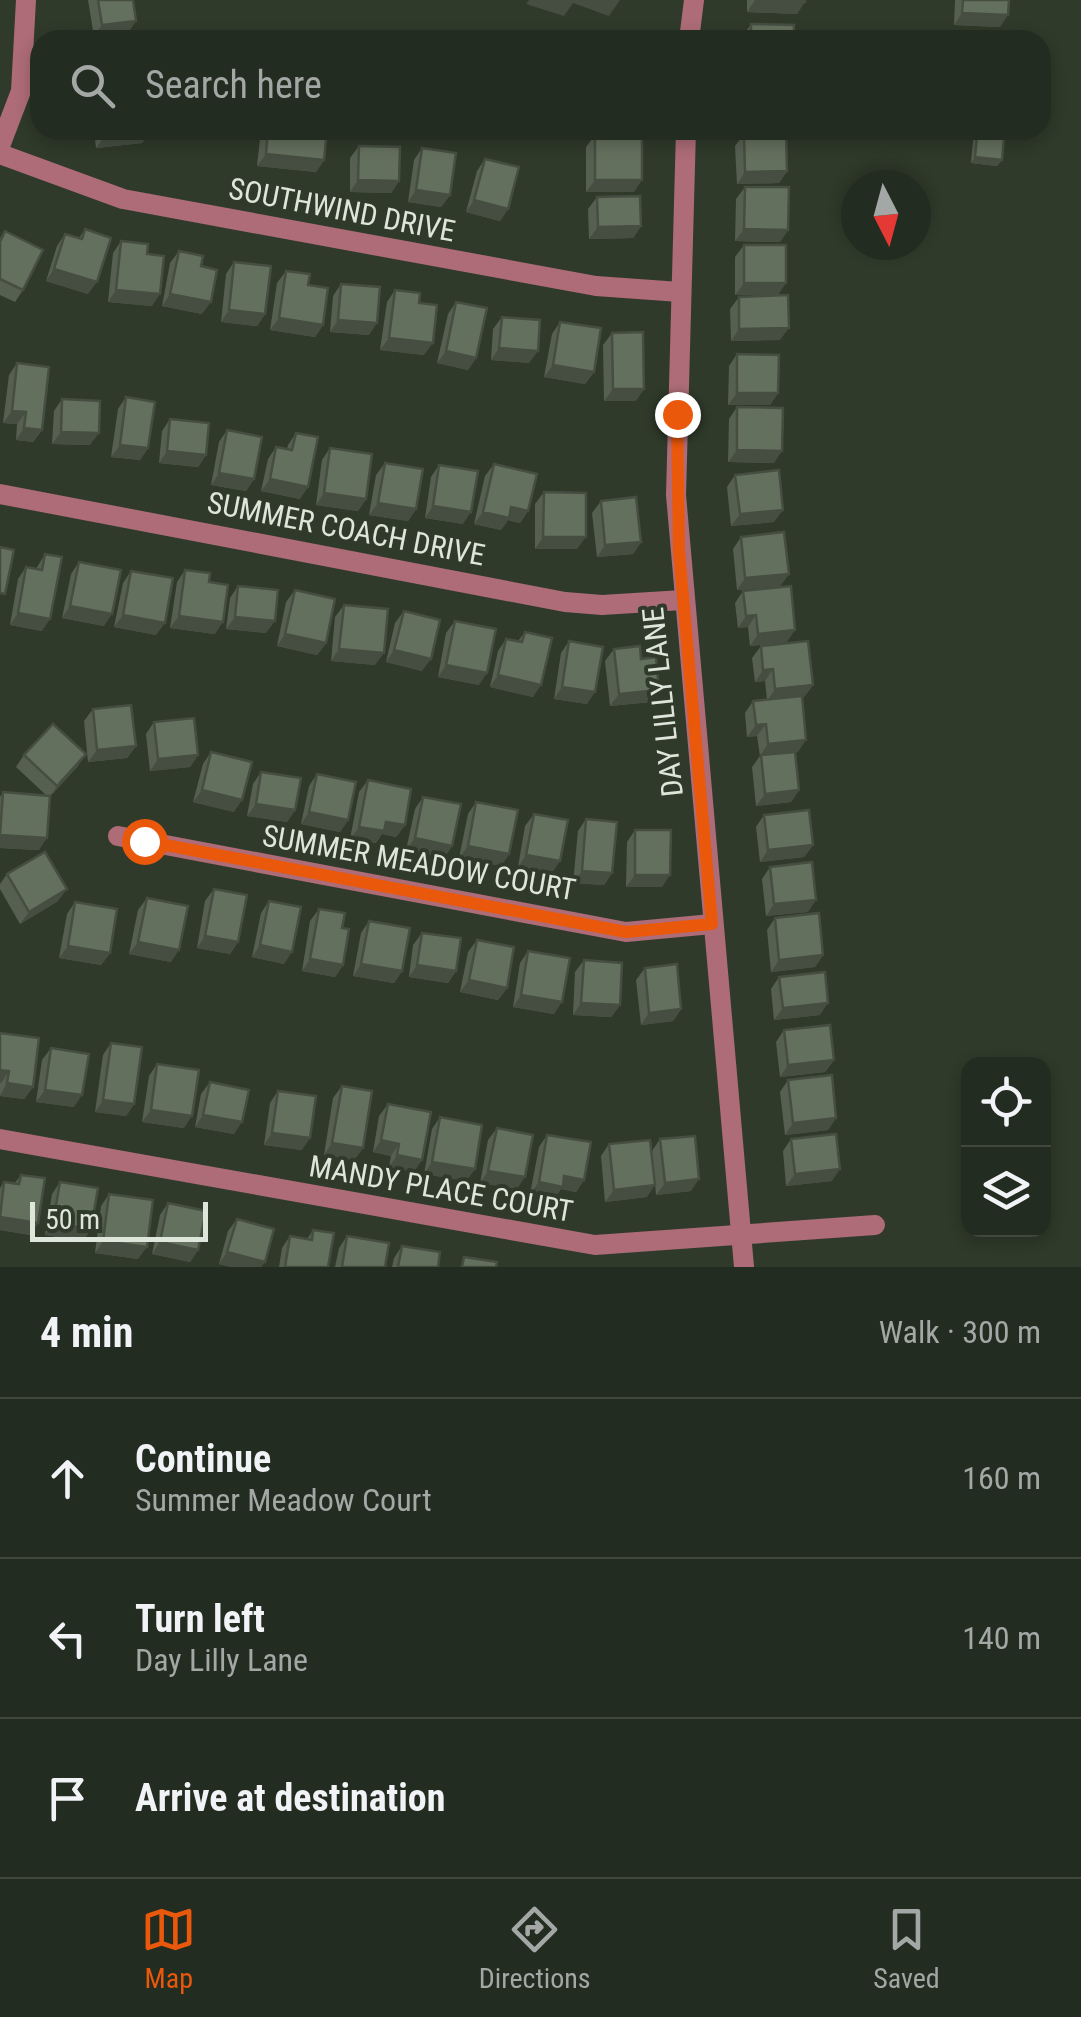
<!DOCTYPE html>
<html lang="en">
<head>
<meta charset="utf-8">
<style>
	body { margin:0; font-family:"Roboto Condensed",sans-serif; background:#2b3429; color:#f1f3f6 }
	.controls { position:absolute; right:30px; bottom:30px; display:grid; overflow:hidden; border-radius:20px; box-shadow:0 5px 15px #0003 }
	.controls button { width:90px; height:90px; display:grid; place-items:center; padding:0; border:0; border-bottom:2px solid #40483e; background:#232c20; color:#f1f3f6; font:50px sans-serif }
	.compass { position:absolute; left:841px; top:170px; width:90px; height:90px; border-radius:50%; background:#232c20; box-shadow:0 5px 15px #0003; rotate:174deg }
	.scale { position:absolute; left:30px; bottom:25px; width:178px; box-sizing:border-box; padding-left:10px; border:5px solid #dee5da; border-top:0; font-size:28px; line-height:35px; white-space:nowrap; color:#dee5da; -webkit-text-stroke:8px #2f3a2a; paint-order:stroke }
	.stop { position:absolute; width:30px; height:30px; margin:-22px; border:8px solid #ea580c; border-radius:50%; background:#fff }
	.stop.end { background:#ea580c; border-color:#fff; box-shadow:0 2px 10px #0008 }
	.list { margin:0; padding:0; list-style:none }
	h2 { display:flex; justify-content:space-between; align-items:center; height:130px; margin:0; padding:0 40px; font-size:42px }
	h2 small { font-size:32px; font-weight:400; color:#a3a7a5 }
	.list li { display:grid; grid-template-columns:65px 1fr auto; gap:30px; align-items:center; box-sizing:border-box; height:160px; padding:0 40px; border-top:2px solid #40483e }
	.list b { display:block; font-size:38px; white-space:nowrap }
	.list p { margin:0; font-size:32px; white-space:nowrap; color:#a3a7a5 }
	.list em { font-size:32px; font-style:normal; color:#a3a7a5 }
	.icon { flex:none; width:55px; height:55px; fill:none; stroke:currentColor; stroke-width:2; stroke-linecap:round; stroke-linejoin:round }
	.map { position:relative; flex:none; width:1081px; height:1267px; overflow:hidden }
	.search { position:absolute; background:#232c20; box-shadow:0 5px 15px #0003; left:30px; right:30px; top:30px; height:110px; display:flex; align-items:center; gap:25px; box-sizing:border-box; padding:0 35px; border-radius:30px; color:#a3a7a5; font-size:38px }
	.sheet { height:610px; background:#232c20 }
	nav { display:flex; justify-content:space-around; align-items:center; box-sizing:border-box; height:140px; border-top:2px solid #40483e; background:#232c20; font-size:28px; color:#a3a7a5 }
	nav a { display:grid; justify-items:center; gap:5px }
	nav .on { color:#ea580c }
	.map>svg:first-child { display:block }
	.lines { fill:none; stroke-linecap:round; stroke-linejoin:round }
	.minor { stroke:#ad6c77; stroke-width:20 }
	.wall { fill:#566051 }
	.shaded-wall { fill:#464e42 }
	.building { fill:#64705e; stroke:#464e42; stroke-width:2.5 }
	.route { stroke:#ea580c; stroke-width:12 }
	.labels { text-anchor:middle; stroke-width:8; stroke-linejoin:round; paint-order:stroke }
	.street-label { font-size:30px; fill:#dee5da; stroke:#2f3a2a }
</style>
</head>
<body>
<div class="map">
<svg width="1081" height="1267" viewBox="0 0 1081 1267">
	<rect width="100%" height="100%" fill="#2f3a2a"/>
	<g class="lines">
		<g class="minor">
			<path d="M689,40L694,0"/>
			<path d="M686,130L676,495L744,1267"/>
			<path d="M0,146L21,91L26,0"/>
			<path d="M0,154L123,199L596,286L680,292"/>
			<path d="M0,494L565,602L602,605L683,600"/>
			<path d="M118,836L626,932L712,924"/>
			<path d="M0,1139L595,1245L875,1225"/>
		</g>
	</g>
	<g class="wall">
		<path d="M88,0H133L128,33L94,37Z"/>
		<path d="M747,0H805L797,14L747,12Z"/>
		<path d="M955,0H1009L1000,27L954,25Z"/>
		<path d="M751,24L794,40H743V36Z"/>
		<path d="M94,130H150L142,143L96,148Z"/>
		<path d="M261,130H327L324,160L316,172L257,166Z"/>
		<path d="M744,134L787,171L779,183L737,184L735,146Z"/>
		<path d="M595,135L634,192H586V147Z"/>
		<path d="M977,135L1002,160L997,166L971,163L973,141Z"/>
		<path d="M359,146L399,181L391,193L350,192V158Z"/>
		<path d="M422,148L450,195L441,207L408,202L414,160Z"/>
		<path d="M485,159L508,209L500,221L466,212L477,171Z"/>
		<path d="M745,187L788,230L780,242L735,241L736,199Z"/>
		<path d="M597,197L641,226L633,238L589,239L588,209Z"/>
		<path d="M85,229L88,294L46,281L57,246L65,234L79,238Z"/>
		<path d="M5,231L23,290L15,302L0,295V238Z"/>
		<path d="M121,241L147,254L152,306L108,302L113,253Z"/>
		<path d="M744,245L778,295H735V257Z"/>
		<path d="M179,251L201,266L202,314L162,306L170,263Z"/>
		<path d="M234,262L265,314L257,326L221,322L226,274Z"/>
		<path d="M286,271L308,285L323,325L315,337L270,330L277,283Z"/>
		<path d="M341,284L369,335L330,332L333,296Z"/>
		<path d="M395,290L419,303L424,355L380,350L387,302Z"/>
		<path d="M739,297L780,340L731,341L730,309Z"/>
		<path d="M456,302L476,358L468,370L437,363L448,314Z"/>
		<path d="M502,317L529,363L491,360L493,329Z"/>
		<path d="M560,322L594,372L585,384L544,377L552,334Z"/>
		<path d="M612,333L636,401H604L603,345Z"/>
		<path d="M737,354L778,393L770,405H728L729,366Z"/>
		<path d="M17,363L42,430L33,442L16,440L17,424L3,423L9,375Z"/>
		<path d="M126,397L148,448L140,460L111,457L118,409Z"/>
		<path d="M62,399L90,445L52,444L54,411Z"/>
		<path d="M737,407L774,463L728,462L729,419Z"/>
		<path d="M170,419L206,455L198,467L159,463L162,431Z"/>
		<path d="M227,430L254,479L246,491L211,485L219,442Z"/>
		<path d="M296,433L300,499L261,491L268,459L276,447L287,449L288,445Z"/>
		<path d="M330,448L366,499L358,511L316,505L322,460Z"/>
		<path d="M385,463L416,509L408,521L369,515L376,475Z"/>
		<path d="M494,464L528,511L520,523L508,520L501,530L474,524L485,476Z"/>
		<path d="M439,465L463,524L425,518L431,477Z"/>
		<path d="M735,475L774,522L731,526L727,487Z"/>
		<path d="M544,492L577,549H535V504Z"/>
		<path d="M601,501L641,542L633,554L597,557L592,513Z"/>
		<path d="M741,537L789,574L780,586L737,590L733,549Z"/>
		<path d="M45,554L42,631L10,625L18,579L26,567L36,569Z"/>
		<path d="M79,562L104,626L62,618L71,574Z"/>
		<path d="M185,570L215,634L170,628L177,582Z"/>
		<path d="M131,571L156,635L114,627L123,583Z"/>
		<path d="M238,586L266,633L226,629L230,598Z"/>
		<path d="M295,590L326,643L317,655L277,646L286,602Z"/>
		<path d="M743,591L787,642L750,646L748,627L738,628L735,603Z"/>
		<path d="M344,605L375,665L331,661L335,617Z"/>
		<path d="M404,611L422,671L386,662L395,623Z"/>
		<path d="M455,621L479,685L438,677L446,633Z"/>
		<path d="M525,632L533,697L490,687L498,651L506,639L518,641Z"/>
		<path d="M569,641L587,704L554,699L561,653Z"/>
		<path d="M761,646L813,685L804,697H802L798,752H795L799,790L791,802L756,806L752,767L760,756L757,736L747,737L745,713L753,701L767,700L765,681L755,682L752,658Z"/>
		<path d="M614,649L641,659L659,690L651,702L610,706L605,661Z"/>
		<path d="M93,709L136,746L127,758L88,762L84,721Z"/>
		<path d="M154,722L198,755L190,767L150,771L146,734Z"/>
		<path d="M211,752L234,812L193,802L203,764Z"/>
		<path d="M24,755L78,766L50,796L39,850L0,848V797L3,792L46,795L16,767Z"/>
		<path d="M261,772L295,810L287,822L247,816L253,784Z"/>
		<path d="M317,774L348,820L340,832L301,824L309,786Z"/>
		<path d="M368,780L405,825L396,837L382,834L376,843L350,839L359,792Z"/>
		<path d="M423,797L452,846L444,858L406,850L415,809Z"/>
		<path d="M476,802L509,854L501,866L459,858L468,814Z"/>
		<path d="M534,814L552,873L518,867L525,826Z"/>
		<path d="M764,815L813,845L804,857L760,862L756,827Z"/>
		<path d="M586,819L612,873L604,885L573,883L578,831Z"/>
		<path d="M635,830L662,887H626L627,842Z"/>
		<path d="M770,867L808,912L766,916L762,879Z"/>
		<path d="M7,874L58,901L20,924L0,889V884Z"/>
		<path d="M214,889L238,942L230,954L197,948L205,901Z"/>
		<path d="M147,898L171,962L129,954L138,910Z"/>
		<path d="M269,901L284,964L252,957L261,913Z"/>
		<path d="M75,902L110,953L101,965L59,958L67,914Z"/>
		<path d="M319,909L342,928L343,965L335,977L302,971L310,921Z"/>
		<path d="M775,918L823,955L815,967L771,972L767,930Z"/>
		<path d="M369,921L402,971L394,983L353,976L361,933Z"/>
		<path d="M422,933L456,971L448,983L409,977L413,945Z"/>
		<path d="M477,940L507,988L498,1000L460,992L468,952Z"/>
		<path d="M528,951L554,1014L513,1007L520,963Z"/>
		<path d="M584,960L620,1005L611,1017L573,1015L575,972Z"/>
		<path d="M645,968L681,1009L673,1021L641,1025L636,980Z"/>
		<path d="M779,977L820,1015L774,1020L771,989Z"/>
		<path d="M784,1030L834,1060L825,1072L780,1077L776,1042Z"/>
		<path d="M0,1033L33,1087L24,1099L0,1096Z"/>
		<path d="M111,1043L134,1104L126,1116L95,1112L103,1055Z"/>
		<path d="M51,1048L74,1107L36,1102L42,1060Z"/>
		<path d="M157,1064L184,1128L142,1122L149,1076Z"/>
		<path d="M788,1080L836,1118L828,1130L785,1135L780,1092Z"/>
		<path d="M210,1082L234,1134L195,1127L201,1094Z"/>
		<path d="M342,1086L363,1148L354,1160L324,1155L333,1098Z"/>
		<path d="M278,1091L302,1150L264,1145L270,1103Z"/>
		<path d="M388,1104L414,1172L389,1167L391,1156L373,1152L379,1116Z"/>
		<path d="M440,1117L475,1169L466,1181L424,1174L432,1129Z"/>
		<path d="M497,1128L517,1189L480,1183L488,1140Z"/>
		<path d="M547,1135L584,1180L576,1192L561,1189L554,1199L530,1194L539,1147Z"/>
		<path d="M660,1139L691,1191L656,1195L652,1151Z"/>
		<path d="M791,1139L832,1181L786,1186L783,1151Z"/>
		<path d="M609,1144L647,1197L605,1202L601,1156Z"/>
		<path d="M21,1175L38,1223L30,1235L0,1230V1188L4,1182L14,1184Z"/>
		<path d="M60,1182L91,1229L83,1241L45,1235L52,1194Z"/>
		<path d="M109,1194L138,1259L95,1253L101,1206Z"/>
		<path d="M168,1203L198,1250L190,1262L152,1254L160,1215Z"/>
		<path d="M237,1219L265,1262L261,1267H231L219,1264L228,1231Z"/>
		<path d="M313,1230L328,1267H279L282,1248L290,1236L307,1239Z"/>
		<path d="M347,1236L385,1267H335L339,1248Z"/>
		<path d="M402,1246L438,1267H392L394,1258Z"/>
	</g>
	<g class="shaded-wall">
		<path d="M529,0H620L609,16L573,3L564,16L526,4Z"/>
		<path d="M755,0L805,2L797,14L747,12Z"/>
		<path d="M962,13L1008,15L1000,27L954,25Z"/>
		<path d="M136,21L128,33L94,37L102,25Z"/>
		<path d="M584,130H628L624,135L581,134Z"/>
		<path d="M742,130H785L740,133Z"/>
		<path d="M151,131L142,143L96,148L105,136Z"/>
		<path d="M266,154L324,160L316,172L257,166Z"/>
		<path d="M975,157L1002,160L997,166L971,163Z"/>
		<path d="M787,171L779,183L737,184L745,172Z"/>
		<path d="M358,180L399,181L391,193L350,192Z"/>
		<path d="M595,180H642L634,192H586Z"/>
		<path d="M416,190L450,195L441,207L408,202Z"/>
		<path d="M474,200L508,209L500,221L466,212Z"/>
		<path d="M641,226L633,238L589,239L598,227Z"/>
		<path d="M744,229L788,230L780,242L735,241Z"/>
		<path d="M54,269L97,282L88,294L46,281Z"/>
		<path d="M744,283H786L778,295H735Z"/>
		<path d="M116,290L160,294L152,306L108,302Z"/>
		<path d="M170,294L211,302L202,314L162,306Z"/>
		<path d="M229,310L265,314L257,326L221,322Z"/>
		<path d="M279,318L323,325L315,337L270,330Z"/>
		<path d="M338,320L377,323L369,335L330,332Z"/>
		<path d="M789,328L780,340L731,341L739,329Z"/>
		<path d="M389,338L433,343L424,355L380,350Z"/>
		<path d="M499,348L538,351L529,363L491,360Z"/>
		<path d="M446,351L476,358L468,370L437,363Z"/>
		<path d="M553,365L594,372L585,384L544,377Z"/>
		<path d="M613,389H644L636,401H604Z"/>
		<path d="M737,393H778L770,405H728Z"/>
		<path d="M12,411L26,412L17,424L3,423Z"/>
		<path d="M24,428L42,430L33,442L16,440Z"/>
		<path d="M61,432L99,433L90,445L52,444Z"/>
		<path d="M120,445L148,448L140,460L111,457Z"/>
		<path d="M737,450L782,451L774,463L728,462Z"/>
		<path d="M167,451L206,455L198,467L159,463Z"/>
		<path d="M219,473L254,479L246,491L211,485Z"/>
		<path d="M270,479L308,487L300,499L261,491Z"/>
		<path d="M324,493L366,499L358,511L316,505Z"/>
		<path d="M378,503L416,509L408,521L369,515Z"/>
		<path d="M433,506L471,512L463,524L425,518Z"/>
		<path d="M511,507L528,511L520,523L508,520L501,530L474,524L483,512Z"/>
		<path d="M783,510L774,522L731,526L740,514Z"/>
		<path d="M543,537H586L577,549H535Z"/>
		<path d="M641,542L633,554L597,557L605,545Z"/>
		<path d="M789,574L780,586L737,590L745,578Z"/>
		<path d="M70,606L112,614L104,626L62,618Z"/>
		<path d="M18,613L50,619L42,631L10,625Z"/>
		<path d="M123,615L165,623L156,635L114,627Z"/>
		<path d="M756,615L748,627L738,628L746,616Z"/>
		<path d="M179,616L223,622L215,634L170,628Z"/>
		<path d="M235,617L275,621L266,633L226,629Z"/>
		<path d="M795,630L787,642L750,646L758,634Z"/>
		<path d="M285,634L326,643L317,655L277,646Z"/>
		<path d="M339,649L384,653L375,665L331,661Z"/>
		<path d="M394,650L431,659L422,671L386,662Z"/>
		<path d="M446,665L487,673L479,685L438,677Z"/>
		<path d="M773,669L765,681L755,682L763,670Z"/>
		<path d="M498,675L541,685L533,697L490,687Z"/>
		<path d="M813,685L804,697L767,701L775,689Z"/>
		<path d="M562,687L595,692L587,704L554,699Z"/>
		<path d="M659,690L651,702L610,706L619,694Z"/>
		<path d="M766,724L757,736L747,737L756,725Z"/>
		<path d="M806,740L798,752L760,756L768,744Z"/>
		<path d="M136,746L127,758L88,762L97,750Z"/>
		<path d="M86,754L78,766L49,798L57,786Z"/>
		<path d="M198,755L190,767L150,771L158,759Z"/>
		<path d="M202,790L242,800L234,812L193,802Z"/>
		<path d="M799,790L791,802L756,806L765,794Z"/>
		<path d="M256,804L295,810L287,822L247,816Z"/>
		<path d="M309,812L348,820L340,832L301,824Z"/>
		<path d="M386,822L405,825L396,837L382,834L376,843L350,839L359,827Z"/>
		<path d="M0,835L47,838L39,850L0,848Z"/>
		<path d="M415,838L452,846L444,858L406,850Z"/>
		<path d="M813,845L804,857L760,862L768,850Z"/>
		<path d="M468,846L509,854L501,866L459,858Z"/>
		<path d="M526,855L560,861L552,873L518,867Z"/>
		<path d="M582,871L612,873L604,885L573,883Z"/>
		<path d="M635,875H670L662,887H626Z"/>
		<path d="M67,889L58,901L20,924L29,912Z"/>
		<path d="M816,900L808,912L766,916L774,904Z"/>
		<path d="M205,936L238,942L230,954L197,948Z"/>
		<path d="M138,942L179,950L171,962L129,954Z"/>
		<path d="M260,945L292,952L284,964L252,957Z"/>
		<path d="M68,946L110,953L101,965L59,958Z"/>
		<path d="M823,955L815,967L771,972L779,960Z"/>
		<path d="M310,959L343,965L335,977L302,971Z"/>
		<path d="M361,964L402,971L394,983L353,976Z"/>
		<path d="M417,965L456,971L448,983L409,977Z"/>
		<path d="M469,980L507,988L498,1000L460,992Z"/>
		<path d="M521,995L562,1002L554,1014L513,1007Z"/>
		<path d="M581,1003L620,1005L611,1017L573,1015Z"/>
		<path d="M828,1003L820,1015L774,1020L783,1008Z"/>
		<path d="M681,1009L673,1021L641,1025L649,1013Z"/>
		<path d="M834,1060L825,1072L780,1077L788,1065Z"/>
		<path d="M0,1070L9,1071L1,1083H0Z"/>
		<path d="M7,1083L33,1087L24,1099L0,1096Z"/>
		<path d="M45,1090L82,1095L74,1107L36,1102Z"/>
		<path d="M103,1100L134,1104L126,1116L95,1112Z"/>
		<path d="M151,1110L192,1116L184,1128L142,1122Z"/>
		<path d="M203,1115L242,1122L234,1134L195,1127Z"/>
		<path d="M836,1118L828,1130L785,1135L793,1123Z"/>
		<path d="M272,1133L310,1138L302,1150L264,1145Z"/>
		<path d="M381,1140L399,1144L391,1156L373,1152Z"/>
		<path d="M332,1143L363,1148L354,1160L324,1155Z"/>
		<path d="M397,1155L422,1160L414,1172L389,1167Z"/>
		<path d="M432,1162L475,1169L466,1181L424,1174Z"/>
		<path d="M840,1169L832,1181L786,1186L795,1174Z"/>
		<path d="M488,1171L525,1177L517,1189L480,1183Z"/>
		<path d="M564,1176L584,1180L576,1192L561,1189L554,1199L530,1194L539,1182Z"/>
		<path d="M699,1179L691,1191L656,1195L665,1183Z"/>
		<path d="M655,1185L647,1197L605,1202L614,1190Z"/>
		<path d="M0,1217L38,1223L30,1235L0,1230Z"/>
		<path d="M53,1223L91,1229L83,1241L45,1235Z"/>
		<path d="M103,1241L147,1247L138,1259L95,1253Z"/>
		<path d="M160,1242L198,1250L190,1262L152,1254Z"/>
		<path d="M227,1252L265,1262L261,1267H231L219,1264Z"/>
	</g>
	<g class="building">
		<path d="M98,0H133L136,21L102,25Z"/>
		<path d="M759,0H805V2Z"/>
		<path d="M963,0H1009L1008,15L962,13Z"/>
		<path d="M751,24L794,25V40H751Z"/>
		<path d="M142,35L143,40H100Z"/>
		<path d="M104,130H150L151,131L105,136Z"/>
		<path d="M268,130H327L324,160L266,154Z"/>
		<path d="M786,133L787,171L745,172L744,134Z"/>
		<rect x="595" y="135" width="47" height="45"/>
		<path d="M977,135L1004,138L1002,160L975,157Z"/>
		<path d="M359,146L400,147L399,181L358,180Z"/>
		<path d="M422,148L456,153L450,195L416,190Z"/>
		<path d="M485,159L519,167L508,209L474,200Z"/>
		<path d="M745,187H789L788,230L744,229Z"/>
		<path d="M640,196L641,226L598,227L597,197Z"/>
		<path d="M85,229L111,238L97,282L54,269L65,234L82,239Z"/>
		<path d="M5,231L43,250L23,290L0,279V242Z"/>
		<path d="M121,241L148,244L147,254L164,256L160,294L116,290Z"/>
		<rect x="744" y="245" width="42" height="38"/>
		<path d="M179,251L203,256L201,266L217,270L211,302L170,294Z"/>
		<path d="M234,262L271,266L265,314L229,310Z"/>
		<path d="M286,271L310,274L308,285L328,288L323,325L279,318Z"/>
		<path d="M341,284L380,287L377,323L338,320Z"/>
		<path d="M395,290L420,293L419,303L437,305L433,343L389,338Z"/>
		<path d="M788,295L789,328L739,329V297Z"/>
		<path d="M456,302L487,308L476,358L446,351Z"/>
		<path d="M502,317L540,320L538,351L499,348Z"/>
		<path d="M560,322L601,328L594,372L553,365Z"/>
		<path d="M643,332L644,389H613L612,333Z"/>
		<path d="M737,354L779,355L778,393H737Z"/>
		<path d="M17,363L49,367L42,430L24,428L26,412L12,411Z"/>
		<path d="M126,397L155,402L148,448L120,445Z"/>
		<path d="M62,399L100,401L99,433L61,432Z"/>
		<path d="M737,407L783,408L782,451L737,450Z"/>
		<path d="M170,419L209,423L206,455L167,451Z"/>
		<path d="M227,430L262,437L254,479L219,473Z"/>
		<path d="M296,433L318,437L308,487L270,479L276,447L292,450Z"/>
		<path d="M330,448L372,454L366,499L324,493Z"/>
		<path d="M385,463L423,469L416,509L378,503Z"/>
		<path d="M494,464L537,474L528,511L511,507L509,518L483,512Z"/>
		<path d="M439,465L478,471L471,512L433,506Z"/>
		<path d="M779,470L783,510L740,514L735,475Z"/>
		<path d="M544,492L586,493V537H543Z"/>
		<path d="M636,497L641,542L605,545L601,501Z"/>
		<path d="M784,532L789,574L745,578L741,537Z"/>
		<path d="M0,547L14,550L5,594L0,593Z"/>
		<path d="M45,554L62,557L50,619L18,613L26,567L42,570Z"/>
		<path d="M79,562L121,570L112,614L70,606Z"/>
		<path d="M185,570L210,573L209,582L228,585L223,622L179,616Z"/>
		<path d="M131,571L173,578L165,623L123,615Z"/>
		<path d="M238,586L278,590L275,621L235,617Z"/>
		<path d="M791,586L795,630L758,634L756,615L746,616L743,591Z"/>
		<path d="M295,590L335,599L326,643L285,634Z"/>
		<path d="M344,605L388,609L384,653L339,649Z"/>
		<path d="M404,611L440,620L431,659L394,650Z"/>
		<path d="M455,621L496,629L487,673L446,665Z"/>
		<path d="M525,632L552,638L541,685L498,675L506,639L522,642Z"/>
		<path d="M569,641L603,647L595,692L562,687Z"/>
		<path d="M808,641L813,685L775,689L773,669L763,670L761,646Z"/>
		<path d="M640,646L641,659L656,657L659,690L619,694L614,649Z"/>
		<path d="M802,696L806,740L768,744L766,724L756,725L753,701Z"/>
		<path d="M131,705L136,746L97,750L93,709Z"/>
		<path d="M194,718L198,755L158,759L154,722Z"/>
		<path d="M53,724L86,754L57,786L24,755Z"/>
		<path d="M211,752L252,762L242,800L202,790Z"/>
		<path d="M795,752L799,790L765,794L761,755Z"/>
		<path d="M261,772L301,778L295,810L256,804Z"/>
		<path d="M317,774L356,782L348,820L309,812Z"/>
		<path d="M368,780L411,789L405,825L386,822L384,831L359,827Z"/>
		<path d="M3,792L50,796L47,838L0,835Z"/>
		<path d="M423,797L461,804L452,846L415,838Z"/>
		<path d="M476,802L518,810L509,854L468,846Z"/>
		<path d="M809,810L813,845L768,850L764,815Z"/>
		<path d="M534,814L568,820L560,861L526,855Z"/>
		<path d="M586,819L617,822L612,873L582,871Z"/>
		<path d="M635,830H671L670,875H635Z"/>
		<path d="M45,852L67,889L29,912L7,874Z"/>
		<path d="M812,862L816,900L774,904L770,867Z"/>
		<path d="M214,889L247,895L238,942L205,936Z"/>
		<path d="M147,898L188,906L179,950L138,942Z"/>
		<path d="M269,901L301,907L292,952L260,945Z"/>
		<path d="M75,902L117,909L110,953L68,946Z"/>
		<path d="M319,909L345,913L342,928L349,929L343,965L310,959Z"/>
		<path d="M819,913L823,955L779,960L775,918Z"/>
		<path d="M369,921L410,928L402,971L361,964Z"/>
		<path d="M422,933L461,938L456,971L417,965Z"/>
		<path d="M477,940L514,947L507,988L469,980Z"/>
		<path d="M528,951L570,958L562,1002L521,995Z"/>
		<path d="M584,960L622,963L620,1005L581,1003Z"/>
		<path d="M677,964L681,1009L649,1013L645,968Z"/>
		<path d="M825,972L828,1003L783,1008L779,977Z"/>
		<path d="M830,1025L834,1060L788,1065L784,1030Z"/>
		<path d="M0,1033L39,1038L33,1087L7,1083L9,1071L0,1070Z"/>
		<path d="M111,1043L142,1047L134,1104L103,1100Z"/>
		<path d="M51,1048L89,1054L82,1095L45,1090Z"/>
		<path d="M157,1064L199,1070L192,1116L151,1110Z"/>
		<path d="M832,1075L836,1118L793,1123L788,1080Z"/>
		<path d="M210,1082L249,1090L242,1122L203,1115Z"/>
		<path d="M342,1086L372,1091L363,1148L332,1143Z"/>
		<path d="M278,1091L316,1096L310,1138L272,1133Z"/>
		<path d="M388,1104L431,1112L422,1160L397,1155L399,1144L381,1140Z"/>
		<path d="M440,1117L482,1125L475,1169L432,1162Z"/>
		<path d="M497,1128L533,1135L525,1177L488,1171Z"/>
		<path d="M836,1134L840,1169L795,1174L791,1139Z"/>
		<path d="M547,1135L591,1142L584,1180L564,1176L563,1187L539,1182Z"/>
		<path d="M695,1136L699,1179L665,1183L660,1139Z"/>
		<path d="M650,1140L655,1185L614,1190L609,1144Z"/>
		<path d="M21,1175L45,1178L38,1223L0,1217L4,1182L19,1184Z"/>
		<path d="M60,1182L98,1188L91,1229L53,1223Z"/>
		<path d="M109,1194L153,1200L147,1247L103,1241Z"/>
		<path d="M168,1203L206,1211L198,1250L160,1242Z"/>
		<path d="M237,1219L274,1229L265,1262L227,1252Z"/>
		<path d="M313,1230L334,1233L328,1267H285L290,1236L312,1240Z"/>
		<path d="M347,1236L389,1243L385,1267H342Z"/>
		<path d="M402,1246L440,1252L438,1267H398Z"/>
		<path d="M464,1257L497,1262L496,1267H462Z"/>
	</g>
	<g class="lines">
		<path class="route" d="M144,841L626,932L712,924L679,551L677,414"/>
	</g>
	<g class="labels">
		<g class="street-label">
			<text transform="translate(342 210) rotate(11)" y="10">SOUTHWIND DRIVE</text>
			<text transform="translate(346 529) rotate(11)" y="10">SUMMER COACH DRIVE</text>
			<text transform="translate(663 702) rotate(-96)" y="10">DAY LILLY LANE</text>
			<text transform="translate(419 863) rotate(10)" y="10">SUMMER MEADOW COURT</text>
			<text transform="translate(441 1189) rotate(10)" y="10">MANDY PLACE COURT</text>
		</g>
	</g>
</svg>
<div class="controls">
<button><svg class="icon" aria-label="locate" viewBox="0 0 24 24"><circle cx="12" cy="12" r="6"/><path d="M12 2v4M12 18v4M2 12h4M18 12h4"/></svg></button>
<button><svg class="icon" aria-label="layers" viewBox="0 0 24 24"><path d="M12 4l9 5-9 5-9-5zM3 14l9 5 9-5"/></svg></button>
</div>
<svg class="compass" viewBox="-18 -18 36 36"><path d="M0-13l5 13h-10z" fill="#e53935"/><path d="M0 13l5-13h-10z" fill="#a3a7a5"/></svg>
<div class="scale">50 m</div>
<div class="stop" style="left:144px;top:841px"></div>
<div class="stop end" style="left:677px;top:414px"></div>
<div class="search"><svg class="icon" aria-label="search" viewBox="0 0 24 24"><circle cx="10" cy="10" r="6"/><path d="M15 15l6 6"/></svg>Search here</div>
</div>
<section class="sheet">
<h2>4 min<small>Walk · 300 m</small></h2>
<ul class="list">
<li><svg class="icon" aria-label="ahead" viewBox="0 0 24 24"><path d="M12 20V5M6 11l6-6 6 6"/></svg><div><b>Continue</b><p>Summer Meadow Court</p></div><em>160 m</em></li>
<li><svg class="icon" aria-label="left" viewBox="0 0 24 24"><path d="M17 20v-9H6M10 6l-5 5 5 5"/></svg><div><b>Turn left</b><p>Day Lilly Lane</p></div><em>140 m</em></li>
<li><svg class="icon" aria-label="arrive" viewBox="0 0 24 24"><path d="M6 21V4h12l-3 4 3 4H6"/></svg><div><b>Arrive at destination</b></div></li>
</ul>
</section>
<nav>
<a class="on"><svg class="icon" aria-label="map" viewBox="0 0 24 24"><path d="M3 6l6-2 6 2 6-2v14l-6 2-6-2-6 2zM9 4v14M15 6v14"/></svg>Map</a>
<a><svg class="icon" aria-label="directions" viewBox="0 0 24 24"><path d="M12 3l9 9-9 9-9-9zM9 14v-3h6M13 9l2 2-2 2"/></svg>Directions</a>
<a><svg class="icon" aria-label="saved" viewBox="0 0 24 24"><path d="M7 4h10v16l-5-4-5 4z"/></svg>Saved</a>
</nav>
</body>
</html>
